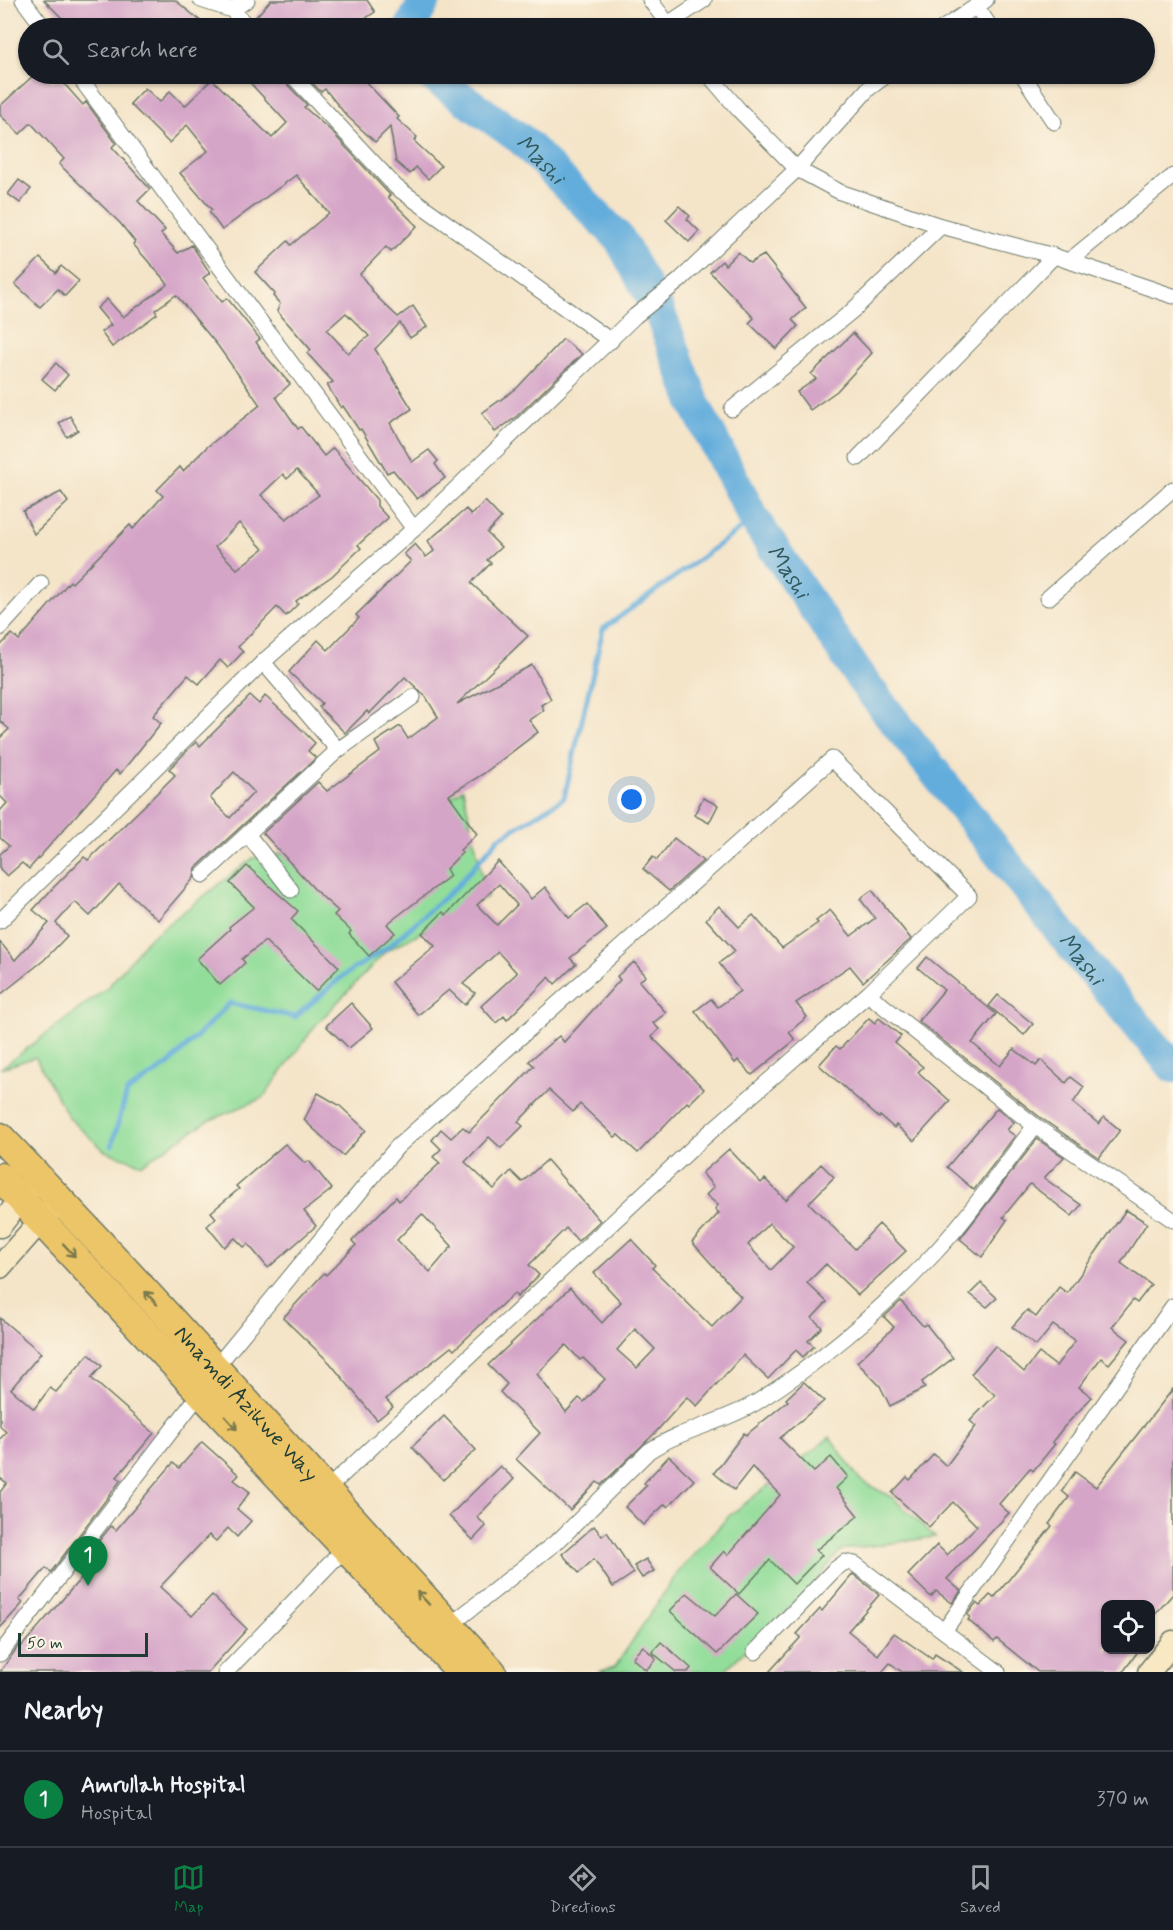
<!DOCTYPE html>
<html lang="en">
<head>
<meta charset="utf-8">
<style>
	body { margin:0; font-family:Mynerve,sans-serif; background:#20242c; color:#f1f3f6 }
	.controls { position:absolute; right:18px; bottom:18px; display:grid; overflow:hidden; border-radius:12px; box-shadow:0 2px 4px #0004 }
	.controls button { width:54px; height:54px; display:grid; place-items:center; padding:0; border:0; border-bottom:2px solid #363941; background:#171b24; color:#f1f3f6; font:30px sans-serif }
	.scale { position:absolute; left:18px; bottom:15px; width:130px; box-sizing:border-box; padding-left:6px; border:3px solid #1f3d34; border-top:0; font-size:16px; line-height:21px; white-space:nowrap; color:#1f3d34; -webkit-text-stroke:4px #fcf5e5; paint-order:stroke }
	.you { position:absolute; left:632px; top:800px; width:21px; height:21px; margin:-15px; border:4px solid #fff; border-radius:50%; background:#1a73e8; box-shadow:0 0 0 9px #1a73e833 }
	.badge { display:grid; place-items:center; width:39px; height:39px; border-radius:50%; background:#0b8043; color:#fff; font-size:20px; font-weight:700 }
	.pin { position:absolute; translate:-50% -50px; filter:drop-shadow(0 2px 3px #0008) }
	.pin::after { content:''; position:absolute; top:32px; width:21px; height:18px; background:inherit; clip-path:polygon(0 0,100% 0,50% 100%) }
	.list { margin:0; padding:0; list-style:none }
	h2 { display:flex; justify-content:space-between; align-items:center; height:78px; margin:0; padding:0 24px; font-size:26px }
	h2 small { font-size:20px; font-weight:400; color:#9ea1a6 }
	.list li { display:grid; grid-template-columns:39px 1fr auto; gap:18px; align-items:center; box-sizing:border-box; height:96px; padding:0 24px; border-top:2px solid #363941 }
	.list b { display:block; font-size:22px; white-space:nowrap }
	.list p { margin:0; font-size:20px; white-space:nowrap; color:#9ea1a6 }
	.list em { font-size:20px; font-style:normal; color:#9ea1a6 }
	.icon { flex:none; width:33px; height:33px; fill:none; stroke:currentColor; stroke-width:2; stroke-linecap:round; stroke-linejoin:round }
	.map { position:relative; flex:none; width:1173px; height:1672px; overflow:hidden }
	.search { position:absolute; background:#171b24; box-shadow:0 2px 4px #0004; left:18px; right:18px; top:18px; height:66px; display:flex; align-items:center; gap:15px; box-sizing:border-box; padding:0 21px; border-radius:33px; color:#9ea1a6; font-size:22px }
	.sheet { height:174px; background:#171b24 }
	nav { display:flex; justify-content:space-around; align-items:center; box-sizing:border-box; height:84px; border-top:2px solid #363941; background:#171b24; font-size:16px; color:#9ea1a6 }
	nav a { display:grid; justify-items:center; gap:3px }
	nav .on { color:#0b8043 }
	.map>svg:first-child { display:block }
	.green { fill:#92dd9a; stroke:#588d67; stroke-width:1.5 }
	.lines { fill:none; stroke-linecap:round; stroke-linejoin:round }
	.stream { stroke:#64addc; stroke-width:5 }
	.river { stroke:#64addc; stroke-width:32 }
	.building { fill:#d5a5c8; fill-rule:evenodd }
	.street-casing { stroke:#6a7768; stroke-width:17 }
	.secondary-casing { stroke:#6a7768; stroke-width:25 }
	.highway-casing { stroke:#6a7768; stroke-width:31 }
	.street { stroke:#fff; stroke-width:15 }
	.secondary { stroke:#f8e8c3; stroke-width:22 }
	.highway { stroke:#edc569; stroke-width:28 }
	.oneway { stroke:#7c7a4c }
	.labels { text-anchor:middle; stroke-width:6; stroke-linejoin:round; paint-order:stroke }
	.street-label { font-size:22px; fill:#1f3d34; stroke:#fcf5e5 }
	.water-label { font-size:24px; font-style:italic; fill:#30595e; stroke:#fcf5e5 }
</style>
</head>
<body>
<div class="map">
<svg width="1173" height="1672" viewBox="0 0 1173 1672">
	<rect width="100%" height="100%" fill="#fcf5e5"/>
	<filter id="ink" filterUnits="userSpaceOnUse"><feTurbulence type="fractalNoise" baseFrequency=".0167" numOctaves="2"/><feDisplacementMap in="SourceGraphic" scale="12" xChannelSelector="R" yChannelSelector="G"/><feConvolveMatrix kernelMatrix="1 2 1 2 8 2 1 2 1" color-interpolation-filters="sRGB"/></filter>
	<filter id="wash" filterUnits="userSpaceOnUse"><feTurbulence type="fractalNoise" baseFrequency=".008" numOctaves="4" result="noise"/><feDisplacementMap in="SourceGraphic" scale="24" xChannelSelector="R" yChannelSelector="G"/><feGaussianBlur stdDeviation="1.35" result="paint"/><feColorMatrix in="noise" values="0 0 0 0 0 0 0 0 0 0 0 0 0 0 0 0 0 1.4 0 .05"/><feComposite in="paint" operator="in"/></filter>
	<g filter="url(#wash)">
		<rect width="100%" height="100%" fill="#f4e4c8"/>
		<g class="green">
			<path d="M463,789L487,897L386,951L315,1026L263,1098L206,1122L142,1164L105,1151L69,1118L35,1057L0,1069L108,987L147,940L253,858L382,839Z"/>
			<path d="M830,1437L860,1480L893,1498L935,1537L841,1550L811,1588L723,1672H598L615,1667L678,1572L729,1516Z"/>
		</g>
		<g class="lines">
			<path class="stream" d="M112,1145L127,1092L169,1064L230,1003L295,1017L343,976L388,947L456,887L498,839L564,798L603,629L754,519"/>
			<g class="river">
				<path d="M410,28L425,0"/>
				<path id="s1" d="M429,74L522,140L619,238L659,311L695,405L754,519L862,680L1085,963L1173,1067"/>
			</g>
		</g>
		<g id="blocks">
			<g class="building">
				<path d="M44,0H175L209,28H72Z"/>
				<path d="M271,0H367L375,12L351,28H258L254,19Z"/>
				<path d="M35,74H46L53,82L59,78L83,105L86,102L116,143L112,147L150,189L138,201L165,230L161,234L178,253L192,245L210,273L203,278L222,302L227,298L260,339L256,342L263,353L290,384L276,397L298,429L301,427L324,456L333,448L377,500V506L388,518L358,545L361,548L332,576L296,601L298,604L286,616L277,607L238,647L243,652L228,668L220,660L199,684L188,675L153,716L161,723L120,774L116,770L29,869L22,863L7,876L0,869V854L9,846L0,838V811L7,803L0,796V738L9,729L0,721V646L12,634L19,640L70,581L72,583L130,525L133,529L163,496L157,490L180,467L183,471L207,447L260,405L218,346L176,295L155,310L157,314L112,347L101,332L111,325L97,308L107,299L123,317L168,284L133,244L135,242L120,223L59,164L64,159L31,123L20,134L0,115V106ZM297,470L319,495L286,519L261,495L283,474L287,479ZM239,523L263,549L237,569L215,547Z"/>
				<path d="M242,74H282L284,81L307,105L304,107L330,130L390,195L388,197L417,226L391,252L386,247L360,274L377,297L398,317L413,306L427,327L410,338L400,323L375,349L412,409L390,423L412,462L429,450L438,461L435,464L445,478L417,499L393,470L387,473L361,429L359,430L343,406L341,408L327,385L333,382L307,353L311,350L277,311L280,304L273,296L275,294L255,272L288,241L291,245L329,213L296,175L222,230L209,212L212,210L180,173L208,151L187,125L169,143L130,104L145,88L160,102L170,91L185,106L212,79L272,138L287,123ZM346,313L369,336L348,353L327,330Z"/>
				<path d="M304,74H374L366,82L399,117L397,119L417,137L414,141L441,166L428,179L416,167L410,174L396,162L390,127L375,142L346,115L325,89L321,92Z"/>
				<path d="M19,180L31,189L20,203L8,194Z"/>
				<path d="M679,206L690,216L687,219L699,231L689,242L666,220Z"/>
				<path d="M738,252L750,263L764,255L806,308L792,320L798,326L776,349L749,323L754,318L710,272L722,261L725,265Z"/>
				<path d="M40,258L56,273L61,266L79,281L65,296L58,289L40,307L15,284Z"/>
				<path d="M853,333L872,353L837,391L810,410L797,392L816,379L811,374Z"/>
				<path d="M563,339L582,354L515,418L495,432L482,413L517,388Z"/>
				<path d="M56,363L68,375L55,390L42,379Z"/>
				<path d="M70,416L78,430L67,437L59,423Z"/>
				<path d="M61,492L68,502L34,534L23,511Z"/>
				<path d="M485,501L501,518L487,533L501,547L487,560L491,563L471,583L528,636L457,704L532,665L551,699L541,705L544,710L529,720L538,732L483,774L449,795L477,834L460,850L462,853L446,869L450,876L387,924L395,933L369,956L349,934L351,931L334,915L338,911L317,892L263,833L318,782L327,791L380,752L375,742L400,726L408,739L438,717L426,697L405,677L369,714L367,711L345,733L319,707L322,703L289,672L318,640L328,650L359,618L356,615L411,561L404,554L415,544L426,557L434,551L428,541L466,509L471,515Z"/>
				<path d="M250,696L259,704L265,696L293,721L315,743L308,751L316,758L196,868L194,878L158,920L119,884L90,916L75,902L56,923L67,936L44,960L0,995V942L15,960L49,923L33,910L52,889L84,857L88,860L145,805L175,775L169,769L196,742L200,746ZM234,772L254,792L230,818L210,798Z"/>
				<path d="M703,798L718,805L709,823L694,815Z"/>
				<path d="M674,838L703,861L669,891L643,869L653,857L657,860Z"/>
				<path d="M498,861L531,899L545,887L569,918L587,904L607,929L570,958L576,964L555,984L549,977L507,1020L504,1016L496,1023L481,1006L517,973L498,952L463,984L475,993L465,1005L449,990L418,1015L391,982L435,946L422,933L443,912L446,915ZM499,884L517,905L497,925L477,905Z"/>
				<path d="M247,866L298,911L291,919L339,967L316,991L265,941L242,959L245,963L220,985L197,959L230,929L229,927L254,907L230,883Z"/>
				<path d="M872,890L911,939L863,982L850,966L796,1003L807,1017L789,1032L795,1040L752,1075L738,1060L735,1063L695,1011L711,999L718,1007L740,991L719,963L735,951L706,919L719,906L739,927L753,915L782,948L818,923L816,921L830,910L851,936L875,918L860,899Z"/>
				<path d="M927,957L996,1014L972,1043L1000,1066L1014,1049L1036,1066L1041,1060L1066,1083L1071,1077L1084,1087L1073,1103L1099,1124L1104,1117L1120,1130L1099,1158L1041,1118L918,1021L944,990L918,968Z"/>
				<path d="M634,962L646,976L639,981L666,1013L653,1023L659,1029L652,1037L704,1089L689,1104L687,1102L638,1153L618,1135L615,1137L580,1104L573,1112L549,1090L518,1122L523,1126L501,1148L489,1137L465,1162L494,1189L511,1171L522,1182L547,1160L600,1221L578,1241L566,1228L529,1265L539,1275L517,1297L514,1293L454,1350L451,1347L386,1399L393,1407L377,1420L330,1363L283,1318L324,1273L326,1275L356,1245L352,1241L396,1197L399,1201L440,1163L433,1157L441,1149L432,1140L441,1129L451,1138L463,1127L469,1132L534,1066L529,1061L559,1036L564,1042L620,980L617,976ZM422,1214L452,1246L430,1272L397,1240Z"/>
				<path d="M998,995L1033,1024L1024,1035L989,1006Z"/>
				<path d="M351,1003L373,1028L349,1048L326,1026Z"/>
				<path d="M869,1018L875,1023L879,1018L901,1036L895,1043L923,1067L918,1072L950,1101L914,1141L896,1125L894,1128L880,1116L879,1118L819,1065L836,1046L840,1049Z"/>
				<path d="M318,1093L339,1105L366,1130L343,1156L304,1120Z"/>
				<path d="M997,1108L1014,1122L1007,1130L1015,1136L974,1190L947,1167Z"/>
				<path d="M1037,1139L1064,1157L1044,1178L1081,1205L1072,1216L1030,1184L1003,1217L1007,1220L982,1257L960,1239Z"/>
				<path d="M285,1144L305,1163L309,1161L332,1189L304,1211L316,1226L268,1268L248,1244L244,1247L235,1238L224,1247L207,1226L216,1218L211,1212L239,1189L236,1186Z"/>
				<path d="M729,1149L761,1183L765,1179L786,1200L821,1164L834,1177L809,1203L855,1249L879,1224L906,1251L858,1295L826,1264L807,1283L827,1302L812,1318L822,1327L808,1341L814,1346L803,1357L796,1350L768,1379L743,1355L697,1406L687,1397L655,1433L601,1485L597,1482L570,1510L516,1459L540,1433L500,1392L507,1384L488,1365L570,1288L602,1323L621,1302L594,1273L631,1239L655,1265L652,1268L712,1327L741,1297L692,1242L719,1213L715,1209L718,1205L706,1195L714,1187L702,1173ZM769,1223L793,1247L771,1270L748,1245ZM635,1329L655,1349L637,1368L617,1350ZM566,1345L580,1360L583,1358L605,1379L584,1402L579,1398L566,1412L537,1374Z"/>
				<path d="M1126,1210L1147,1223L1121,1263L1151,1285L1137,1303L1133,1300L1112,1327L1129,1340L1109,1364L1101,1358L1079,1387L1092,1397L1063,1428L1052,1442L1055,1444L1033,1471L1030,1468L999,1504L1009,1513L947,1579L961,1591L952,1603L936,1591L931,1597L908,1575L937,1545L947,1555L977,1526L953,1502L929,1527L892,1493L907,1477L910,1480L934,1454L946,1466L976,1426L970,1421L995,1395L971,1374L995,1346L1024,1372L1039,1353L1056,1366L1075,1341L1053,1325L1036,1346L1012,1327L1027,1310L1036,1317L1059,1287L1067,1293Z"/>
				<path d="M981,1283L997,1298L987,1307L970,1294Z"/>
				<path d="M901,1301L923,1326L926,1324L953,1358L922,1382L925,1388L890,1406L880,1386L857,1362L894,1327L884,1317Z"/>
				<path d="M0,1318L41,1353L11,1389L34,1409L50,1388L56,1392L89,1354L102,1366L91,1378L154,1433L117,1477L121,1480L51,1572L46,1568L19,1600L23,1603L0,1628V1492L7,1483L0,1478V1439L6,1432L0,1426Z"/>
				<path d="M804,1382L824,1401L780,1438L814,1472L831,1457L848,1477L836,1488L858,1516L816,1550L822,1555L794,1584L770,1560L739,1594L710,1567L724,1551L728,1555L780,1495L752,1467L734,1490L714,1473L744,1433L746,1435L788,1401L786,1399Z"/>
				<path d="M1173,1389V1594L1150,1620V1605H1106V1650H1139L1123,1672H1038L997,1639L994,1642L968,1620L970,1617L967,1615L976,1603L980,1606L990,1595L994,1598L1052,1526L1049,1524L1069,1497L1062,1491L1075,1472L1096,1487Z"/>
				<path d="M444,1416L476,1450L443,1480L412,1447Z"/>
				<path d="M202,1442L239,1475L234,1480L250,1492L237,1509L251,1521L237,1537L228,1528L216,1541L209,1535L160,1587L192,1616L212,1595L247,1629L208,1672H0L19,1645L21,1647L102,1554L94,1547L111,1526L116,1530L173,1463L179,1468Z"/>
				<path d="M669,1456L694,1480L668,1507L665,1504L643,1525L625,1507L647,1485L644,1483Z"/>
				<path d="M500,1466L514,1479L477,1517L486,1526L473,1540L449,1516Z"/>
				<path d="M594,1526L602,1536L607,1532L634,1573L613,1587L594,1559L579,1573L562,1554Z"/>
				<path d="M646,1559L654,1571L642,1578L634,1566Z"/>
				<path d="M853,1574L879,1595L848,1631L878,1655L894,1633L932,1659L935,1654L963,1672H902L890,1663L882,1672H769L801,1637L797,1634L820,1609L822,1611Z"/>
				<path d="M687,1593L715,1616L736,1594L758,1614L717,1654L670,1611Z"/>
				<path d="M661,1642L691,1668L688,1672H676L652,1652Z"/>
				<path d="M643,1646L656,1659L646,1670L632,1658Z"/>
			</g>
		</g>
	</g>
	<g filter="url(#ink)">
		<use href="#blocks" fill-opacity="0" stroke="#6a7768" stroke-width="1.5"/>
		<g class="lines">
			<defs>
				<g id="street">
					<path d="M23,0L44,28"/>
					<path d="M201,0L232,10L249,28"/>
					<path d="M650,0L671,28"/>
					<path d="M976,6L991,28"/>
					<path d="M232,10L247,0"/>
					<path d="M668,24L704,0"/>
					<path d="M943,28L986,0"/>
					<path d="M77,74L414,529"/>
					<path d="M291,74L396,187L611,341"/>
					<path d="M708,74L739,110L797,169L840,192L941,226L1054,256L1173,296"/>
					<path d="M1022,74L1054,122"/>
					<path d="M1069,261L1173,176"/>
					<path d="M732,409L852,311L941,226"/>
					<path d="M858,458L1054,256"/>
					<path d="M1048,598L1173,489"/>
					<path d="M0,628L41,583"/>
					<path d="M263,662L338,750"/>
					<path d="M248,835L291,890"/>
					<path d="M203,875L338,750L413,697"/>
					<path d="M0,921L263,662L414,529L635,316L679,281L797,169L868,89L888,74"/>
					<path d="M868,994L1035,1126L1173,1220"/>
					<path d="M216,1367L397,1147L832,759L969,896L868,994L701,1140L325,1491"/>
					<path d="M449,1626L560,1539L649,1451C682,1429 723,1423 757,1402C820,1362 878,1313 929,1259C968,1219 1000,1170 1035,1126"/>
					<path d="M944,1631L1173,1306"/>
					<path d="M755,1652L834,1570L845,1562L855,1564L998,1672"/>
					<path d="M0,1654L202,1391"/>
					<path d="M226,1672L345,1548"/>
				</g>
				<g id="secondary">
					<path d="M0,1226L30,1187"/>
					<path d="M0,1267L51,1209"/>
					<path d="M1149,1672L1173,1642"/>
				</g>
				<g id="highway">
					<path id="s2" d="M0,1137C168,1312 328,1494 492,1672"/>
					<path d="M0,1177L461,1672"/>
				</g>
			</defs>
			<use href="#street" class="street-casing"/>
			<use href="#secondary" class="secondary-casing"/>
			<use href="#highway" class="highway-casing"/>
			<use href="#street" class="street"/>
			<use href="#secondary" class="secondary"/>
			<use href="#highway" class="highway"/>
		</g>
		<defs><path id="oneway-shaft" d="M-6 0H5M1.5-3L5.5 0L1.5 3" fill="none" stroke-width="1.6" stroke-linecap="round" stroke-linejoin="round" transform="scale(1.5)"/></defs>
		<g class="oneway">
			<use href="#oneway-shaft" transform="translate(69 1250) rotate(47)"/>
			<use href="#oneway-shaft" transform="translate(151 1298) rotate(-133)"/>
			<use href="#oneway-shaft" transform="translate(231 1423) rotate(48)"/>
			<use href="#oneway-shaft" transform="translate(423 1598) rotate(-133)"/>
		</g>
	</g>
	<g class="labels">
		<g class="street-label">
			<text dy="8" stroke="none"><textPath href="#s2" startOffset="363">Nnamdi Azikwe Way</textPath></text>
		</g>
		<g class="water-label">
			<text dy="8" stroke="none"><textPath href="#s1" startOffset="141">Mashi</textPath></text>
			<text dy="8" stroke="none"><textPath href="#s1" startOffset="627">Mashi</textPath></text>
			<text dy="8" stroke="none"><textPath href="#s1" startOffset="1113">Mashi</textPath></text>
		</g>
	</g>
</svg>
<div class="controls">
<button><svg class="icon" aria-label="locate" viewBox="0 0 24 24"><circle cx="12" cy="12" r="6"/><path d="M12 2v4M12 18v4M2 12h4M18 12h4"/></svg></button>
</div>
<div class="scale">50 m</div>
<div class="you"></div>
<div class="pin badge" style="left:88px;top:1586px">1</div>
<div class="search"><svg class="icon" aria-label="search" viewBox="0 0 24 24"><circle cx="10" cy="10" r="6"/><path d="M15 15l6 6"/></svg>Search here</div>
</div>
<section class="sheet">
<h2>Nearby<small></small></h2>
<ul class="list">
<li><span class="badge">1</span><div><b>Amrullah Hospital</b><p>Hospital</p></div><em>370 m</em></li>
</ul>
</section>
<nav>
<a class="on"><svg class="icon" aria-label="map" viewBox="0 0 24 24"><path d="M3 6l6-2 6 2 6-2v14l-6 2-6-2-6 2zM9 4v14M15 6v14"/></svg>Map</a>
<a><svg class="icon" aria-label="directions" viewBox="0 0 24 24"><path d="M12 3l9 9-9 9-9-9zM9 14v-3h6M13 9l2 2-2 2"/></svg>Directions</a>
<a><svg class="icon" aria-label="saved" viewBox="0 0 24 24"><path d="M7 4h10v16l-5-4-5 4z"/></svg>Saved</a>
</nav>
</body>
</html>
